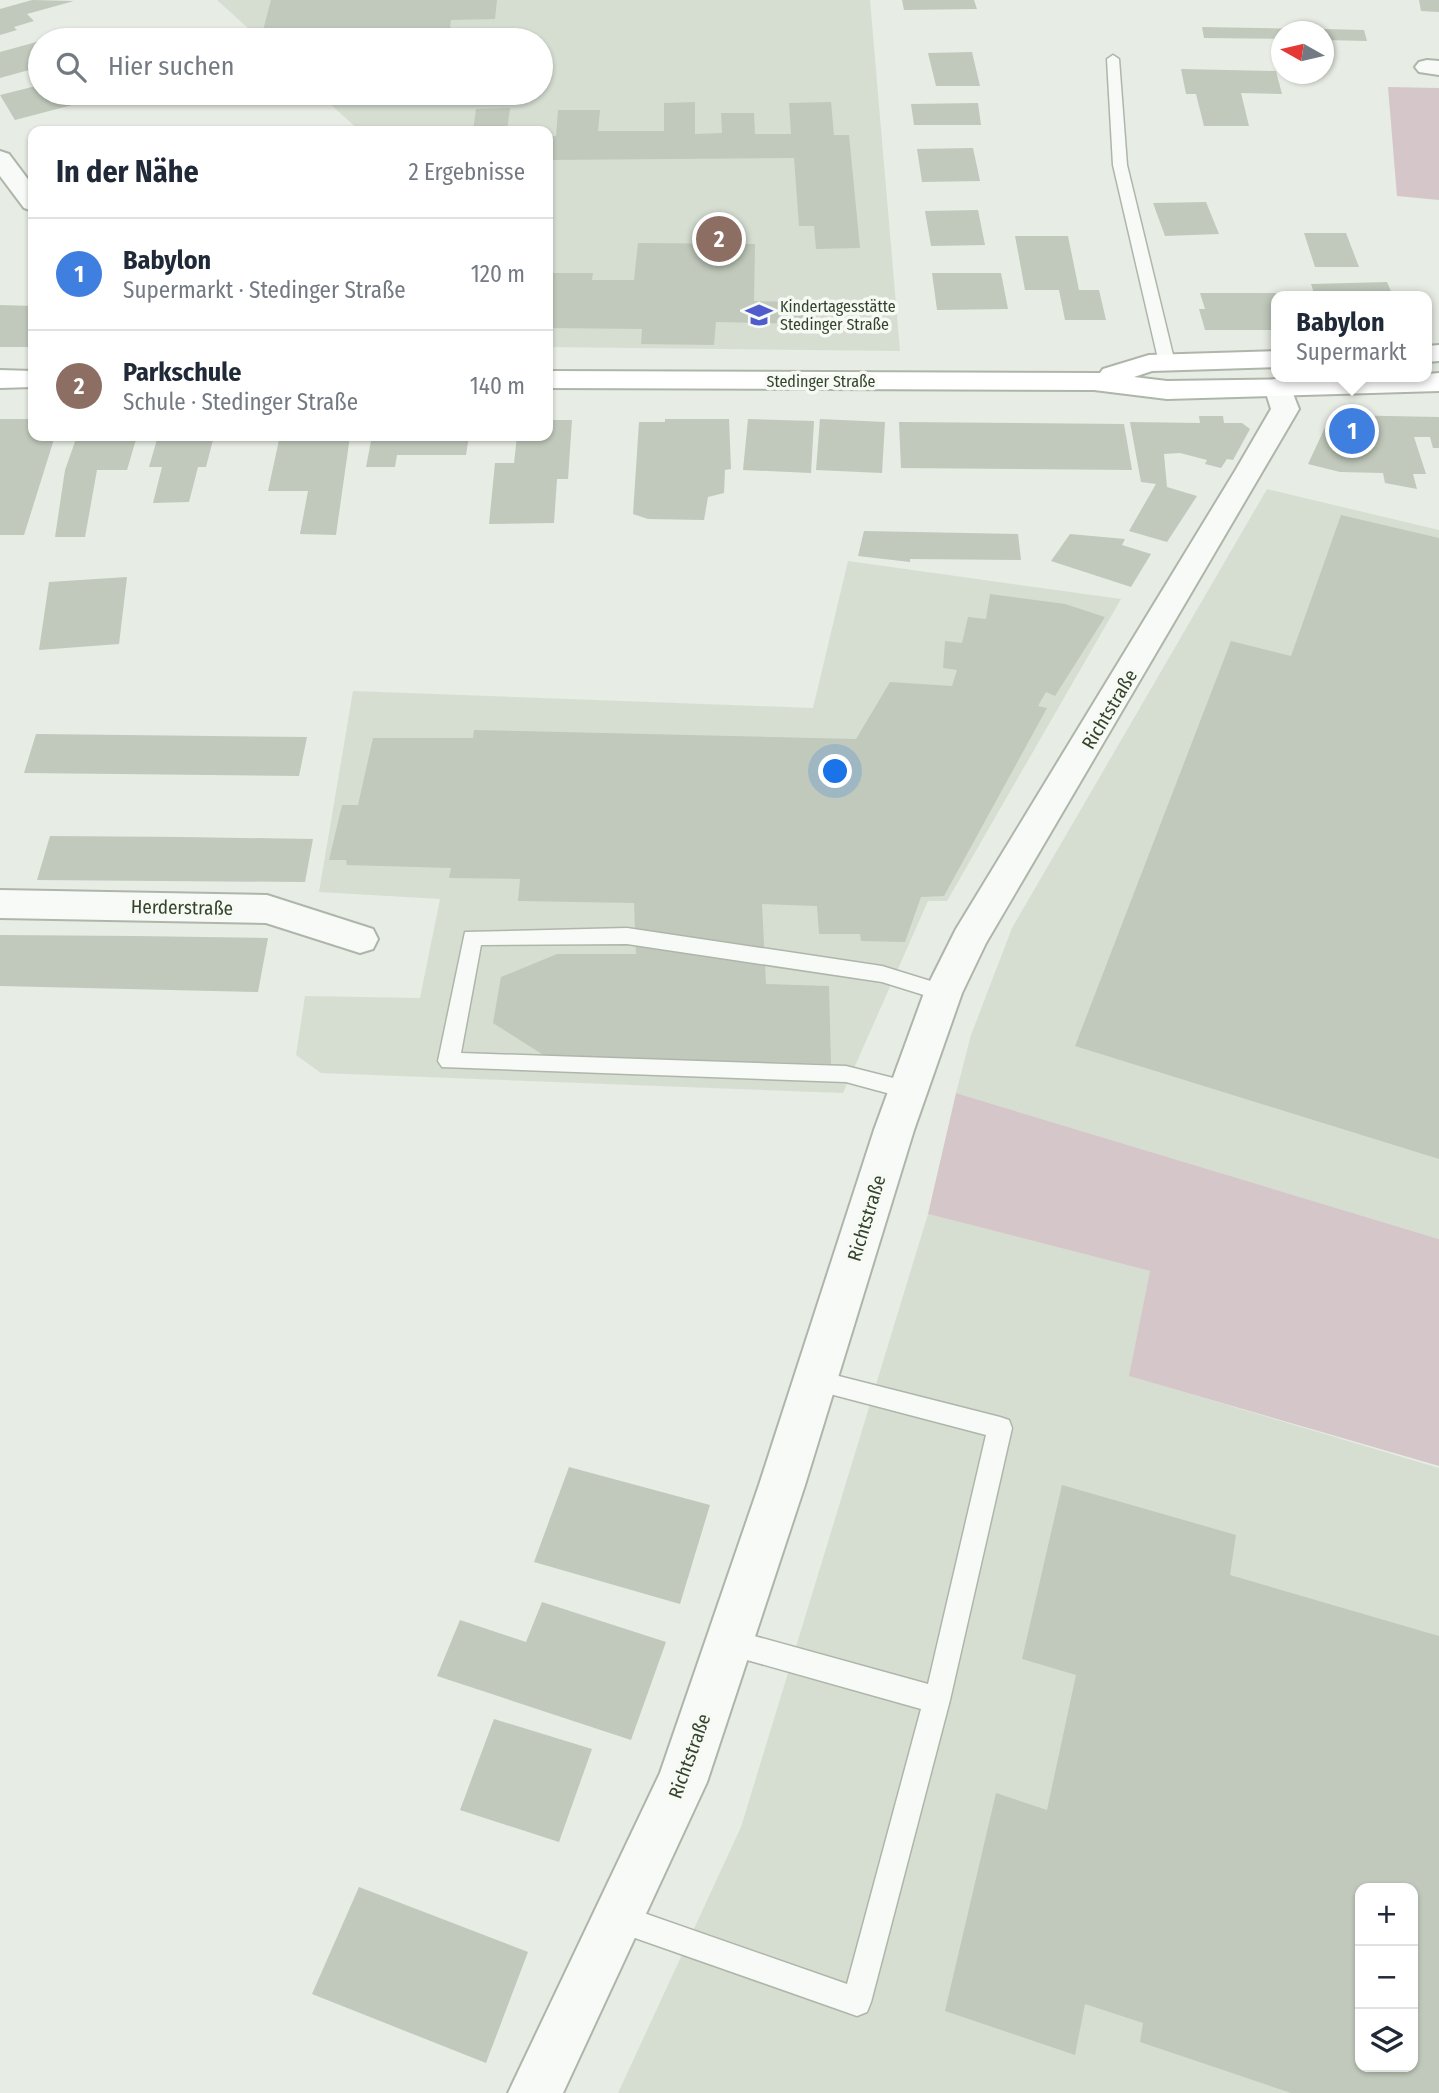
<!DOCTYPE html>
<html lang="de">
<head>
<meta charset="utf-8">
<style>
	body { margin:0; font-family:"Fira Sans Condensed",sans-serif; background:#f6f6f7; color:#1f2937 }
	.controls { position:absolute; right:21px; bottom:21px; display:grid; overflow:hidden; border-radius:14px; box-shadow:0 2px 5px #0004 }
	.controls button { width:63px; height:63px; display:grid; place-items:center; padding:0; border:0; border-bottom:2px solid #e0e1e3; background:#fff; color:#1f2937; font:35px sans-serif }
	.compass { position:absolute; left:1271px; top:21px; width:63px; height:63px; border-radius:50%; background:#fff; box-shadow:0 2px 5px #0004; rotate:278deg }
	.you { position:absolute; left:836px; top:772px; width:24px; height:24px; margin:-18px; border:5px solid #fff; border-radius:50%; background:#1a73e8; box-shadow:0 0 0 10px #1a73e833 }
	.badge { display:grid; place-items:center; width:46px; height:46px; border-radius:50%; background:#2563eb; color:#fff; font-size:23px; font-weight:700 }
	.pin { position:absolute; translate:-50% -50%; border:4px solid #fff; box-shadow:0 2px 7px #0006 }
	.popup { position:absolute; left:1271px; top:291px; width:161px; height:91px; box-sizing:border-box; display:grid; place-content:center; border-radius:14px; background:#fff; filter:drop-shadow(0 2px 5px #0005); font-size:23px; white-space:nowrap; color:#747a83 }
	.popup b { font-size:26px; color:#1f2937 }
	.popup::after { content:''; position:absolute; left:50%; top:100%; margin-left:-14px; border:14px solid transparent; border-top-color:#fff }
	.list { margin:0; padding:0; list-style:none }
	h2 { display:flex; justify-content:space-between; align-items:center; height:91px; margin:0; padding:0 28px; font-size:30px }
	h2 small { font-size:23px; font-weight:400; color:#747a83 }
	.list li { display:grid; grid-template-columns:46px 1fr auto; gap:21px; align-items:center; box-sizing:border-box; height:112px; padding:0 28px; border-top:2px solid #e0e1e3 }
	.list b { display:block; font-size:26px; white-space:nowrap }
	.list p { margin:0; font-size:23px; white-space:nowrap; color:#747a83 }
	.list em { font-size:23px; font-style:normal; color:#747a83 }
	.icon { flex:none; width:38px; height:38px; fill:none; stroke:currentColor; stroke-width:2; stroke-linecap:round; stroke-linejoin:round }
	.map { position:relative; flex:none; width:1439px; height:2093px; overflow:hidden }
	.search { position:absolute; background:#fff; box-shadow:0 2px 5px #0004; left:28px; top:28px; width:525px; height:77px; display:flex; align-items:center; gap:18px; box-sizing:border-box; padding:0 24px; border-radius:38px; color:#747a83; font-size:26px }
	.panel { position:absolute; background:#fff; box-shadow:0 2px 5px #0004; left:28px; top:126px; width:525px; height:315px; border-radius:14px }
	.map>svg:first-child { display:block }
	.built { fill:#d6ded2; fill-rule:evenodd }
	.green { fill:#d5c6c9 }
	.building { fill:#c0c9bb; fill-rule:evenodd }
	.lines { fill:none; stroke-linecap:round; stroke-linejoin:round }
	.lane-casing { stroke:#aeb6a9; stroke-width:3 }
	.street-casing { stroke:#aeb6a9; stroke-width:4 }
	.secondary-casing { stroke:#aeb6a9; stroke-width:4 }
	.lane { fill:#f8faf7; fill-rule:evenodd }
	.street { fill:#f8faf7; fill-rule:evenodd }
	.secondary { fill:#fff; fill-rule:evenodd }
	.labels { text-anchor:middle; stroke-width:7; stroke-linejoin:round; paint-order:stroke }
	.far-poi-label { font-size:16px; fill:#34442c; stroke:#f6f9f4; text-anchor:start }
	.far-street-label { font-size:16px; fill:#34442c; stroke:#f6f9f4 }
	.street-label { font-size:19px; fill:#34442c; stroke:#f6f9f4 }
</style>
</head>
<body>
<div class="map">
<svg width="1439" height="2093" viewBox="0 0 1439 2093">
	<rect width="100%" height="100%" fill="#e7ece4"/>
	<g class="built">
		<path d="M217,0H870L900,351L548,347V131H360L318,93H541V40H261Z"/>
		<path d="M1267,489L1439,530V1239L956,1093L971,1035L1012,928Z"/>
		<path d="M848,561L1121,599L947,901H928L843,1093L321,1073L296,1055L305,996L420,998L440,899L319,892L353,691L813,708Z"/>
		<path d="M928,1214L1150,1271L1130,1376L1439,1468V2093H618L741,1827ZM1360,1888H1413V2067H1360Z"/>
	</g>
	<g class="green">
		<path d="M1388,87L1439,88V200L1397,196Z"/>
		<path d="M956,1093L1439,1239V1466L1129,1376L1150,1271L928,1214Z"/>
	</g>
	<g class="building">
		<path d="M32,0L74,1L27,14L34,21L14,27L17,30L0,35V9Z"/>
		<path d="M271,0H497L495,19L451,20L449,37L261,38Z"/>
		<path d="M902,0H974L977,9L904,10Z"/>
		<path d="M1419,0H1439V12L1421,11Z"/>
		<path d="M1202,27L1304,29V32H1282V39L1204,38Z"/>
		<path d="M86,28L96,40H45Z"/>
		<path d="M1324,29L1364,30L1367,41L1324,40Z"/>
		<path d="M40,41V67L0,78V52Z"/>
		<path d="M972,52L980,86H936L928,53Z"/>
		<path d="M1181,69L1276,71L1282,94L1241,93L1249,126H1204L1196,94H1186Z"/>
		<path d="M40,85V93H68L76,104L15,120L0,95Z"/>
		<path d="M695,102V134L722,133L721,113H754L755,134H791L789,103L831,102L834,135H849L860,248L816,249L814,226H799L794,158L548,160V136H556L558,110H600L598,131H664V103Z"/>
		<path d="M978,103L981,125H914L911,104Z"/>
		<path d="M510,108L507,131H473L476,109Z"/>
		<path d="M973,148L980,181L922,182L917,149Z"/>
		<path d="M1206,202L1219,234L1165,236L1153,203Z"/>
		<path d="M978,210L985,245L931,246L925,211Z"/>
		<path d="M1304,233H1346L1359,267H1315Z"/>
		<path d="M1015,236H1068L1079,290H1099L1106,320H1065L1059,290H1025Z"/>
		<path d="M638,243L755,244L754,301L805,302V324L716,322L714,345L641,344L642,329L548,328L549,273H593L592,280H634Z"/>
		<path d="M932,273H1001L1008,309L937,310Z"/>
		<path d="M1387,282L1393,296H1315L1311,284Z"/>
		<path d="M1200,293H1276L1277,330H1205L1199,309H1205Z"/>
		<path d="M0,305L33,306V347H0Z"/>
		<path d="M1338,415L1439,417V448H1433L1430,437H1414L1426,474H1413L1417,489L1385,483L1383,473L1340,472L1308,464L1329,419Z"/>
		<path d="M1199,416H1223L1224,423H1242L1250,429L1233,460L1227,459L1221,468L1205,464L1207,460L1180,453L1164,454L1167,487L1197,496L1167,542L1129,531L1156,484L1141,482L1130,422L1200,423Z"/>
		<path d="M0,419H33V436H55L24,535H0Z"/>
		<path d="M665,419H729L731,469L725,470L724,493L708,497L704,520L648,519L633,514L639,422H665Z"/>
		<path d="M748,419L814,421L811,473L743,470Z"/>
		<path d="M820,419L885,422L882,473L816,470Z"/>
		<path d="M548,420H572L568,479H557L554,523L489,524L495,463H514L517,436H548Z"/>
		<path d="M899,422L1124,424L1132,470L901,468Z"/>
		<path d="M77,436H137L127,470H97L85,537H55L65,470Z"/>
		<path d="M158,436H214L206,467H198L189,502L153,503L162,467H149Z"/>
		<path d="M255,436H350L336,535L300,534L308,491H268L279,440H254Z"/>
		<path d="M372,436H469L466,455H397L395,467H366Z"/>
		<path d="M1341,515L1439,538V1159L1075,1046L1231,641L1291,656Z"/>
		<path d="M864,531L1018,534L1021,560L910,559V562L858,556Z"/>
		<path d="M1070,534L1125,539L1122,545L1151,554L1131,587L1051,561Z"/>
		<path d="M127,577L119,644L39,650L49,582Z"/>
		<path d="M990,594L1065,604L1105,617L1055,696L1046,692L1038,706L1047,708L944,896L921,897L905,942L861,941L860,934H819L817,906L762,904L766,984L829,986L831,1064L545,1056L493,1023L501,977L557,954H636L634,903L518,901L520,879L449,878L451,868L347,865L346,860H329L342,805H358L373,738H473L474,730L856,739L890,682L952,686L957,670L943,668L945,641L962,643L968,617L986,619Z"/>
		<path d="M36,734L307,737L299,776L24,773Z"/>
		<path d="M50,836L182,837L313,839L305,882L37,880Z"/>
		<path d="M0,935L135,936L268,938L258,992L0,986Z"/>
		<path d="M569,1467L710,1505L680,1604L534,1562Z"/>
		<path d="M1062,1485L1236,1535L1230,1575L1439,1636V2093H1291L1140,2042L1143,2023L1085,2004L1075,2055L945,2011L996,1793L1047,1810L1076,1675L1022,1659ZM1360,1888H1413V2067H1360Z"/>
		<path d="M542,1602L666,1642L631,1740L437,1676L460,1620L526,1642Z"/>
		<path d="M494,1719L592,1749L559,1842L460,1810Z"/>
		<path d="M359,1887L528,1952L486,2063L312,1994Z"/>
	</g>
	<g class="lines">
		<defs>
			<g id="lane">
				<path d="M1113,55L1119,59L1127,165L1175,363L1167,368L1159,363L1113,165L1107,59Z"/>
				<path d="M627,928L882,966L950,987L953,993L950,999L943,1001L882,982L627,944L481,945L461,1053L846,1066L917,1084L920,1090L917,1096L909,1099L846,1082L442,1067L438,1061L465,932Z"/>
				<path d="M815,1370L1000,1417L1009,1420L1012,1428L950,1700L871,2002L867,2012L857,2016L618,1932L608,1928L604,1918L608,1908L618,1904L847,1984L921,1709L729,1655L720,1651L716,1642L720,1633L729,1629L928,1684L986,1435L807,1388L803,1381L807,1374Z"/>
			</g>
			<g id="street">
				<path d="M1427,60L1439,61V75L1419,72L1415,67L1419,62Z"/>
				<path d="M0,151L9,154L33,186V211L24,208L0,176Z"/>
				<path d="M1278,378L1288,381L1299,409L986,943L962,993L914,1130L805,1485L707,1782L563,2093H508L660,1773L759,1485L874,1130L924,993L956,929L1235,471L1271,409L1264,387L1268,381Z"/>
				<path d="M0,890L267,895L373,929L378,939L373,949L360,953L266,923L0,918Z"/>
			</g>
			<g id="secondary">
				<path d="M1439,345V361L1427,362V346Z"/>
				<path d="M1277,351V367L1152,371L1134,377L1167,381L1427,377V374L1439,373V391L1167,399L1094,390L548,388V371L1100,373L1103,369L1149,355Z"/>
				<path d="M0,370L33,371V387L0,388Z"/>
			</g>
		</defs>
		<use href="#lane" class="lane-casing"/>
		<use href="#street" class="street-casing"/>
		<use href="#secondary" class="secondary-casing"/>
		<use href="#lane" class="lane"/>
		<use href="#street" class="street"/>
		<use href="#secondary" class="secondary"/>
	</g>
	<defs>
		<symbol id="school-bare" viewBox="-9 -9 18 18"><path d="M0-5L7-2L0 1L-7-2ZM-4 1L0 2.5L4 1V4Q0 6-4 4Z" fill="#4e5ccc" stroke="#f6f9f4" stroke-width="2.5" paint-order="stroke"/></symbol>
	</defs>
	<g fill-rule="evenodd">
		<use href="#school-bare" x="740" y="296" width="38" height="38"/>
	</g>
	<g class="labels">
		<g class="far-poi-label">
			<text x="780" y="312">Kindertagesstätte<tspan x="780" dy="18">Stedinger Straße</tspan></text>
		</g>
		<g class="far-street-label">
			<text x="821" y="387">Stedinger Straße</text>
		</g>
		<g class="street-label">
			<text transform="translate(1109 709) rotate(-59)" y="7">Richtstraße</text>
			<text transform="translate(182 907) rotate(1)" y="7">Herderstraße</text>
			<text transform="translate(866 1218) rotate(-73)" y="7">Richtstraße</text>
			<text transform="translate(689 1756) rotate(-70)" y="7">Richtstraße</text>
		</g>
	</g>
</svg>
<div class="controls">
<button>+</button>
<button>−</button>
<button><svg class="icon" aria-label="layers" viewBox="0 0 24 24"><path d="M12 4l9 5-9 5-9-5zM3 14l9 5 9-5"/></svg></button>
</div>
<svg class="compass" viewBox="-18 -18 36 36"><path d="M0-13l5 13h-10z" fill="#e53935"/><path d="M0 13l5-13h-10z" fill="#747a83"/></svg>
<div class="you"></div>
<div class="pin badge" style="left:1352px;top:431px;background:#3f7fe0">1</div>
<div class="popup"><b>Babylon</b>Supermarkt</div>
<div class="pin badge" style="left:719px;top:239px;background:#8d6e63">2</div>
<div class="search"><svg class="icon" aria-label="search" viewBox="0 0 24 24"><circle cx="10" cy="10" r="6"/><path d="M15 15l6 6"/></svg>Hier suchen</div>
<section class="panel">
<h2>In der Nähe<small>2 Ergebnisse</small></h2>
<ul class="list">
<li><span class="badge" style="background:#3f7fe0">1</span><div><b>Babylon</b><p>Supermarkt · Stedinger Straße</p></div><em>120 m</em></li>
<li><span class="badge" style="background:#8d6e63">2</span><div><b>Parkschule</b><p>Schule · Stedinger Straße</p></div><em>140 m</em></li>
</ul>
</section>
</div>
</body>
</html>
